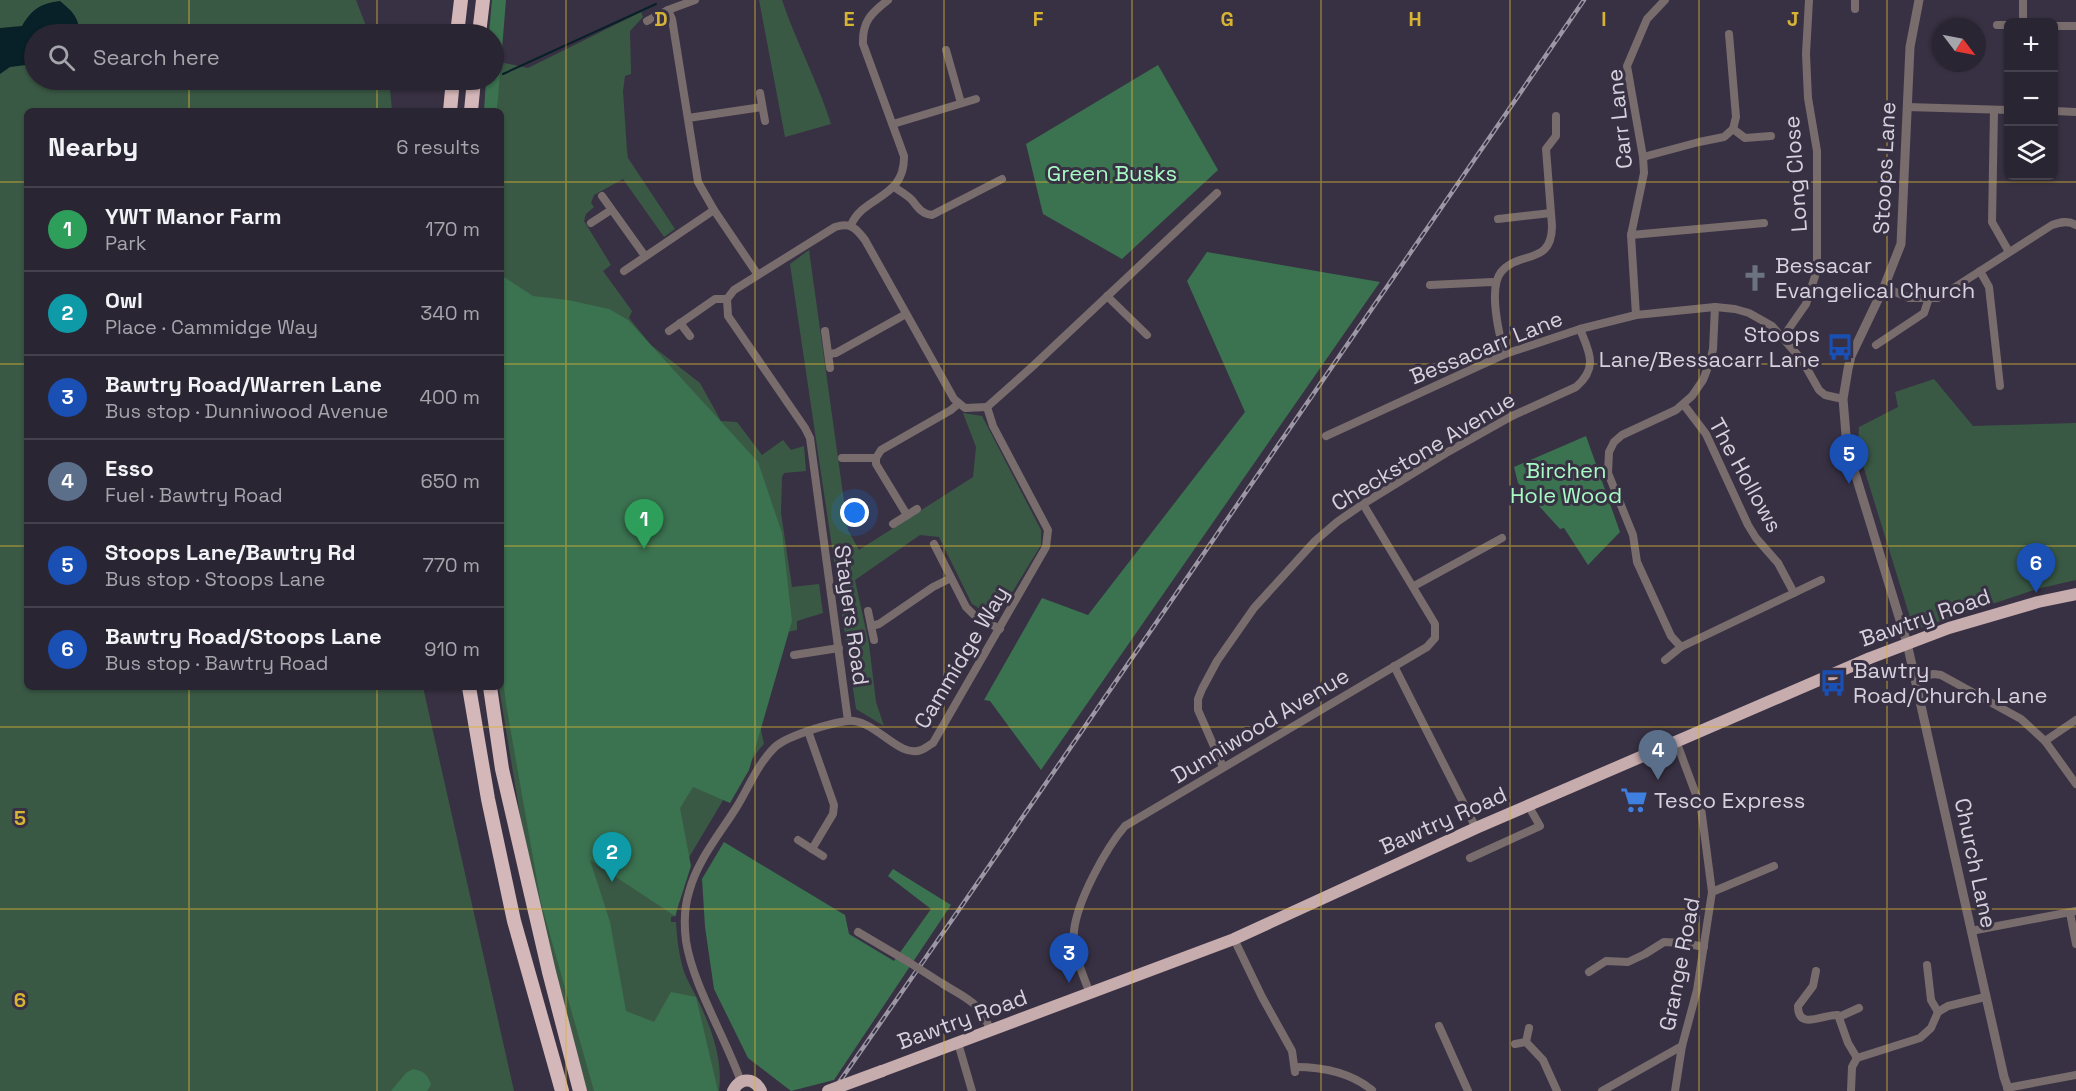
<!DOCTYPE html>
<html lang="en">
<head>
<meta charset="utf-8">
<style>
	body { margin:0; font-family:"Space Grotesk",sans-serif; background:#322d3a; color:#f1f3f6 }
	.controls { position:absolute; right:18px; top:18px; display:grid; overflow:hidden; border-radius:9px; box-shadow:0 2px 4px #0004 }
	.controls button { width:54px; height:54px; display:grid; place-items:center; padding:0; border:0; border-bottom:2px solid #46424d; background:#2a2532; color:#f1f3f6; font:30px sans-serif }
	.compass { position:absolute; left:1932px; top:18px; width:54px; height:54px; border-radius:50%; background:#2a2532; box-shadow:0 2px 4px #0004; rotate:122deg }
	.you { position:absolute; left:855px; top:513px; width:21px; height:21px; margin:-15px; border:4px solid #fff; border-radius:50%; background:#1a73e8; box-shadow:0 0 0 9px #1a73e833 }
	.badge { display:grid; place-items:center; width:39px; height:39px; border-radius:50%; background:#d8b434; color:#fff; font-size:20px; font-weight:700 }
	.pin { position:absolute; translate:-50% -50px; filter:drop-shadow(0 2px 3px #0008) }
	.pin::after { content:''; position:absolute; top:32px; width:21px; height:18px; background:inherit; clip-path:polygon(0 0,100% 0,50% 100%) }
	.list { margin:0; padding:0; list-style:none }
	h2 { display:flex; justify-content:space-between; align-items:center; height:78px; margin:0; padding:0 24px; font-size:26px }
	h2 small { font-size:20px; font-weight:400; color:#a5a5ac }
	.list li { display:grid; grid-template-columns:39px 1fr auto; gap:18px; align-items:center; box-sizing:border-box; height:84px; padding:0 24px; border-top:2px solid #46424d }
	.list b { display:block; font-size:22px; white-space:nowrap }
	.list p { margin:0; font-size:20px; white-space:nowrap; color:#a5a5ac }
	.list em { font-size:20px; font-style:normal; color:#a5a5ac }
	.icon { flex:none; width:33px; height:33px; fill:none; stroke:currentColor; stroke-width:2; stroke-linecap:round; stroke-linejoin:round }
	.map { position:relative; flex:none; width:2076px; height:1091px; overflow:hidden }
	.search { position:absolute; background:#2a2532; box-shadow:0 2px 4px #0004; left:24px; top:24px; width:480px; height:66px; display:flex; align-items:center; gap:15px; box-sizing:border-box; padding:0 21px; border-radius:33px; color:#a5a5ac; font-size:22px }
	.panel { position:absolute; background:#2a2532; box-shadow:0 2px 4px #0004; left:24px; top:108px; width:480px; height:582px; border-radius:9px }
	.map>svg:first-child { display:block }
	.green { fill:#3a5945 }
	.forest { fill:#3b7250 }
	.water { fill:#082027 }
	.lines { fill:none; stroke-linecap:round; stroke-linejoin:round }
	.stream { stroke:#082027; stroke-width:2 }
	.minor { stroke:#786c6c; stroke-width:8 }
	.tertiary { stroke:#786c6c; stroke-width:9 }
	.trunk { stroke:#c7acae; stroke-width:12 }
	.motorway { stroke:#d4b7b8; stroke-width:14 }
	.rail-casing { stroke:#9c96a5; stroke-width:4.5 }
	.rail { stroke:#383143; stroke-width:2; stroke-dasharray:7; stroke-linecap:butt }
	.minor-bridge { stroke:#786c6c; stroke-width:8 }
	.trunk-bridge { stroke:#c7acae; stroke-width:12 }
	.grid { fill:none; stroke:#d8b434; stroke-width:1.5; stroke-opacity:0.55 }
	.labels { text-anchor:middle; stroke-width:6; stroke-linejoin:round; paint-order:stroke }
	.street-label { font-size:22px; fill:#d6d1dd; stroke:#383143 }
	.park-label { font-size:22px; fill:#a7fac4; stroke:#383143 }
	.poi-label { font-size:22px; fill:#d6d1dd; stroke:#383143; text-anchor:start }
	.grid-label { font-size:20px; text-anchor:middle; font-weight:bold; fill:#d8b434; stroke:#383143; stroke-width:6; stroke-linejoin:round; paint-order:stroke }
</style>
</head>
<body>
<div class="map">
<svg width="2076" height="1091" viewBox="0 0 2076 1091">
	<rect width="100%" height="100%" fill="#383143"/>
	<g class="green">
		<path d="M0,0H356L369,34H34V80H387L390,89L392,111H27V687H423L514,1091H0Z"/>
		<path d="M759,0H782C796,42 818,82 831,124L785,137Z"/>
		<path d="M641,12L643,17L630,31L631,74L625,76L623,91L627,151L628,158L675,229L664,237L623,179L594,195L591,203L594,207L586,214L584,221L611,265L603,271L632,311L629,318L651,345L700,383L721,421L737,422L762,455L783,440L791,450L804,446L806,471L784,473L782,477L781,513L792,587L819,584L823,613L797,621V630L787,632L759,721L764,744C748,760 743,784 725,797L685,864L681,878L676,916L671,917V922H676C677,940 679,955 684,972C688,982 694,992 699,1002C712,1030 723,1060 719,1091H587L528,864L499,687H501V111H497L500,62L528,68Z"/>
		<path d="M809,250L848,530L859,550L973,477L976,447L963,413L982,416L1041,530V545L996,619L972,604L939,537L920,535L855,580L869,644L876,702L884,726L856,709L790,264Z"/>
		<path d="M1934,379L1973,426L2076,423V580L2037,589L1914,630L1858,449L1859,427L1898,407L1895,392Z"/>
	</g>
	<g class="forest">
		<path d="M492,0H506L497,111H484L486,80H494V34H489Z"/>
		<path d="M1158,65L1218,170L1122,259L1043,214L1026,144Z"/>
		<path d="M1207,252L1380,282L1041,770L990,701L984,700L1042,598L1088,615L1245,412L1187,281Z"/>
		<path d="M501,275L533,296L568,300L609,309L628,320L758,462L782,533L792,621L749,770L730,803L693,787L680,808L691,866L675,916L590,860L610,922L626,1011L654,1022L671,992L696,997L718,1091H594L541,903L506,704L501,661Z"/>
		<path d="M1586,436L1620,532L1588,565L1564,528L1560,529L1518,483L1514,467Z"/>
		<path d="M724,842L845,915L849,934L894,961L931,909L888,876L893,869L951,905L834,1080L791,1091L748,1058L714,989L705,927L702,879Z"/>
		<path d="M413,1069C424,1071 428,1075 431,1085L427,1091H391L406,1073Z"/>
	</g>
	<path class="water" d="M60,1C72,11 80,18 79,34H34V64L10,67L0,74V28L22,26C31,10 41,3 60,1Z"/>
	<g class="lines">
		<path class="stream" d="M503,74L656,4"/>
		<g class="minor">
			<path d="M1855,0V9"/>
			<path d="M2023,0V22"/>
			<path d="M668,10L672,19L698,182L714,210L758,275"/>
			<path d="M647,21L668,10L695,0"/>
			<path d="M1997,25H2008"/>
			<path d="M2054,26H2076"/>
			<path d="M946,50L961,103"/>
			<path d="M760,93L765,121"/>
			<path d="M1907,107L2008,110"/>
			<path d="M1994,110L1992,222L2009,252"/>
			<path d="M2054,111L2076,112"/>
			<path d="M688,118L762,107"/>
			<path d="M893,124L976,99"/>
			<path d="M1733,129L1745,138L1771,136"/>
			<path d="M1643,157L1699,142L1724,137L1733,129L1736,117L1729,34"/>
			<path d="M894,187C900,191 907,195 912,200C918,208 922,214 932,215L1002,179"/>
			<path d="M602,196L645,256"/>
			<path d="M1498,219L1551,213"/>
			<path d="M591,223L611,210"/>
			<path d="M851,225C864,195 905,199 904,156L863,44C862,22 871,13 888,0"/>
			<path d="M1631,235L1764,223"/>
			<path d="M624,271L714,210"/>
			<path d="M1980,271L1989,287L2000,386"/>
			<path d="M1430,285L1492,282L1496,284"/>
			<path d="M1884,287L1909,298H1938L2052,225C2060,222 2068,220 2076,225"/>
			<path d="M1107,296L1147,335"/>
			<path d="M1636,315L1631,235L1644,173L1643,157L1627,66L1647,19L1665,0"/>
			<path d="M680,323L690,336"/>
			<path d="M669,331L715,299H727"/>
			<path d="M825,331L830,368"/>
			<path d="M1783,337L1806,304L1817,270V151L1808,98L1806,54L1809,0"/>
			<path d="M1876,345L1924,313L1929,298"/>
			<path d="M829,354L836,353L906,314"/>
			<path d="M1505,354C1499,335 1488,288 1501,272C1519,250 1552,266 1552,226L1546,149L1556,136V116"/>
			<path d="M1684,405L1706,434L1748,525L1756,538L1778,563L1794,593L1681,647L1671,636L1637,562L1633,535L1608,473L1609,452L1614,442L1622,435L1676,410L1692,396L1703,380L1710,362L1713,349L1715,307"/>
			<path d="M987,407L1033,366L1217,193"/>
			<path d="M1326,436L1505,354L1580,329L1636,315L1715,307L1735,309L1749,313L1772,326L1802,360L1819,390L1825,395L1843,399"/>
			<path d="M842,458H876"/>
			<path d="M907,515L876,464V458L881,450L951,410L958,404"/>
			<path d="M893,524L917,509"/>
			<path d="M934,544L966,607L975,616L1000,629"/>
			<path d="M1414,586L1502,538"/>
			<path d="M1794,593L1821,580"/>
			<path d="M868,611L874,640"/>
			<path d="M871,626L879,624L933,587L951,578"/>
			<path d="M794,655L839,648"/>
			<path d="M1665,660L1681,647"/>
			<path d="M1394,666L1476,828"/>
			<path d="M1914,678L1934,674L1941,675L2021,719L2045,741L2076,784"/>
			<path d="M848,721L810,438L805,428L728,316L727,299L734,290L835,227C850,222 856,228 865,240L954,399L965,408L987,407"/>
			<path d="M808,731L834,805L833,814L812,849"/>
			<path d="M2045,741L2076,720"/>
			<path d="M1223,767L1198,710V699L1202,689L1217,661L1254,608L1315,541L1337,522L1363,504L1446,453L1512,416L1576,387C1599,367 1589,352 1580,329"/>
			<path d="M798,840L823,856"/>
			<path d="M1470,858L1540,826L1528,805"/>
			<path d="M1712,892L1774,866"/>
			<path d="M2070,913L2076,944"/>
			<path d="M1971,931L2076,911"/>
			<path d="M858,932L907,961"/>
			<path d="M1234,939L1262,997L1292,1051L1295,1072"/>
			<path d="M1927,965L1931,1000L1938,1012"/>
			<path d="M1816,971L1813,986L1798,1006C1798,1031 1823,1014 1838,1015L1848,1043L1857,1058"/>
			<path d="M1589,972L1606,961L1628,962L1645,954L1664,942L1684,943L1704,947"/>
			<path d="M943,984C969,1000 980,1002 991,1032"/>
			<path d="M1090,994C1083,974 1072,952 1074,931C1077,901 1106,848 1125,826L1427,647L1435,638V624L1363,504"/>
			<path d="M1839,1017L1859,1008"/>
			<path d="M1439,1026L1468,1091"/>
			<path d="M1526,1042L1543,1060L1557,1091"/>
			<path d="M958,1043L972,1091"/>
			<path d="M1515,1044L1526,1042L1529,1028"/>
			<path d="M1295,1067C1323,1067 1350,1072 1372,1090"/>
			<path d="M741,1082C726,1038 693,986 686,941C684,925 684,908 689,892C697,861 719,835 736,808C748,789 758,763 775,747C787,736 830,723 847,721C875,718 898,759 921,750C925,749 929,745 933,743L1046,547L1048,530L993,426L987,407"/>
			<path d="M2007,1088L2076,1075"/>
			<path d="M1602,1091L1682,1046"/>
			<path d="M1675,1091L1682,1046L1697,990L1712,892L1701,808L1676,741"/>
			<path d="M1851,1091L1852,1067L1857,1058L1920,1038L1931,1028L1938,1012L1948,1006L1985,997"/>
		</g>
		<path class="tertiary" d="M1919,0L1910,47L1901,244L1884,287L1851,356L1848,369L1843,399L1847,447L1907,643L2004,1077L2009,1091"/>
		<g class="trunk">
			<path d="M882,1071L1234,939L1476,828L1870,658L1949,628L2038,602L2076,594"/>
			<path d="M733,1091C740,1077 754,1077 761,1091"/>
		</g>
		<g class="motorway">
			<path d="M457,34L461,0"/>
			<path d="M479,34L483,0"/>
			<path d="M450,111L453,80"/>
			<path d="M471,111L474,80"/>
			<path d="M469,687L488,799L514,921L562,1091"/>
			<path d="M490,687L502,769L549,972L580,1091"/>
		</g>
		<defs>
			<path id="rail" d="M833,1091L963,904L1584,0"/>
		</defs>
		<use href="#rail" class="rail-casing"/>
		<use href="#rail" class="rail"/>
		<path class="minor-bridge" d="M907,961L943,984"/>
		<path class="trunk-bridge" d="M828,1091L882,1071"/>
	</g>
	<path class="grid" d="M189,0V34M377,0V34M566,0V1091M755,0V1091M944,0V1091M1132,0V1091M1321,0V1091M1510,0V1091M1699,0V1091M1887,0V1091M189,80V111M377,80V111M0,182H27M501,182H2076M0,364H27M501,364H2076M0,546H27M501,546H2076M189,687V1091M377,687V1091M0,727H2076M0,909H2076"/>
	<defs>
		<symbol id="church-bare" viewBox="-9 -9 18 18"><path d="M-1.2-6h2.4v3.5h3.3v2.4h-3.3V6h-2.4V-.1h-3.3v-2.4h3.3Z" fill="#6b7280" stroke="#383143" stroke-width="2.5" paint-order="stroke"/></symbol>
		<symbol id="bus-bare" viewBox="-9 -9 18 18"><path d="M-5-6H5V4H4V6H2V4H-2V6H-4V4H-5ZM-3.5-4V0h7V-4ZM-3.5 1.2v1.5H-2V1.2ZM2 1.2v1.5H3.5V1.2Z" fill="#1a4fb4" stroke="#383143" stroke-width="2.5" paint-order="stroke"/></symbol>
		<symbol id="supermarket-bare" viewBox="-9 -9 18 18"><path d="M-6-5.5h2.5l.6 2H6L4.5 2H-2.5L-4.4-4H-6ZM-1.5 3.2a1.3 1.3 0 1 0 .1 0ZM3 3.2a1.3 1.3 0 1 0 .1 0Z" fill="#3f7fe0" stroke="#383143" stroke-width="2.5" paint-order="stroke"/></symbol>
	</defs>
	<g fill-rule="evenodd">
		<use href="#church-bare" x="1736" y="259" width="38" height="38"/>
		<use href="#bus-bare" x="1821" y="328" width="38" height="38"/>
		<use href="#bus-bare" x="1814" y="664" width="38" height="38"/>
		<use href="#supermarket-bare" x="1615" y="781" width="38" height="38"/>
	</g>
	<g class="labels">
		<g class="street-label">
			<text transform="translate(1619 119) rotate(-96)" y="8">Carr Lane</text>
			<text transform="translate(1884 168) rotate(-87)" y="8">Stoops Lane</text>
			<text transform="translate(1795 174) rotate(-94)" y="8">Long Close</text>
			<text transform="translate(1486 347) rotate(-22)" y="8">Bessacarr Lane</text>
			<text transform="translate(1423 451) rotate(-31)" y="8">Checkstone Avenue</text>
			<text transform="translate(1746 475) rotate(61)" y="8">The Hollows</text>
			<text transform="translate(852 615) rotate(82)" y="8">Stayers Road</text>
			<text transform="translate(1925 617) rotate(-19)" y="8">Bawtry Road</text>
			<text transform="translate(961 657) rotate(-59)" y="8">Cammidge Way</text>
			<text transform="translate(1260 725) rotate(-31)" y="8">Dunniwood Avenue</text>
			<text transform="translate(1443 820) rotate(-24)" y="8">Bawtry Road</text>
			<text transform="translate(1976 863) rotate(78)" y="8">Church Lane</text>
			<text transform="translate(1679 964) rotate(-79)" y="8">Grange Road</text>
			<text transform="translate(962 1019) rotate(-20)" y="8">Bawtry Road</text>
		</g>
		<g class="park-label">
			<text x="1112" y="181">Green Busks</text>
			<text x="1566" y="478">Birchen<tspan x="1566" dy="25">Hole Wood</tspan></text>
		</g>
		<g class="poi-label">
			<text x="1775" y="273">Bessacar<tspan x="1775" dy="25">Evangelical Church</tspan></text>
			<text x="1820" y="342" text-anchor="end">Stoops<tspan x="1820" dy="25">Lane/Bessacarr Lane</tspan></text>
			<text x="1853" y="678">Bawtry<tspan x="1853" dy="25">Road/Church Lane</tspan></text>
			<text x="1654" y="808">Tesco Express</text>
		</g>
	</g>
	<g class="grid-label">
		<text x="661" y="26">D</text>
		<text x="849" y="26">E</text>
		<text x="1038" y="26">F</text>
		<text x="1227" y="26">G</text>
		<text x="1415" y="26">H</text>
		<text x="1604" y="26">I</text>
		<text x="1793" y="26">J</text>
		<text x="20" y="825">5</text>
		<text x="20" y="1007">6</text>
	</g>
</svg>
<div class="controls">
<button>+</button>
<button>−</button>
<button><svg class="icon" aria-label="layers" viewBox="0 0 24 24"><path d="M12 4l9 5-9 5-9-5zM3 14l9 5 9-5"/></svg></button>
</div>
<svg class="compass" viewBox="-18 -18 36 36"><path d="M0-13l5 13h-10z" fill="#e53935"/><path d="M0 13l5-13h-10z" fill="#a5a5ac"/></svg>
<div class="you"></div>
<div class="pin badge" style="left:644px;top:549px;background:#2e9e5b">1</div>
<div class="pin badge" style="left:612px;top:882px;background:#0f9aa8">2</div>
<div class="pin badge" style="left:1069px;top:983px;background:#1a4fb4">3</div>
<div class="pin badge" style="left:1658px;top:780px;background:#5c6f8a">4</div>
<div class="pin badge" style="left:1849px;top:484px;background:#1a4fb4">5</div>
<div class="pin badge" style="left:2036px;top:593px;background:#1a4fb4">6</div>
<div class="search"><svg class="icon" aria-label="search" viewBox="0 0 24 24"><circle cx="10" cy="10" r="6"/><path d="M15 15l6 6"/></svg>Search here</div>
<section class="panel">
<h2>Nearby<small>6 results</small></h2>
<ul class="list">
<li><span class="badge" style="background:#2e9e5b">1</span><div><b>YWT Manor Farm</b><p>Park</p></div><em>170 m</em></li>
<li><span class="badge" style="background:#0f9aa8">2</span><div><b>Owl</b><p>Place · Cammidge Way</p></div><em>340 m</em></li>
<li><span class="badge" style="background:#1a4fb4">3</span><div><b>Bawtry Road/Warren Lane</b><p>Bus stop · Dunniwood Avenue</p></div><em>400 m</em></li>
<li><span class="badge" style="background:#5c6f8a">4</span><div><b>Esso</b><p>Fuel · Bawtry Road</p></div><em>650 m</em></li>
<li><span class="badge" style="background:#1a4fb4">5</span><div><b>Stoops Lane/Bawtry Rd</b><p>Bus stop · Stoops Lane</p></div><em>770 m</em></li>
<li><span class="badge" style="background:#1a4fb4">6</span><div><b>Bawtry Road/Stoops Lane</b><p>Bus stop · Bawtry Road</p></div><em>910 m</em></li>
</ul>
</section>
</div>
</body>
</html>
